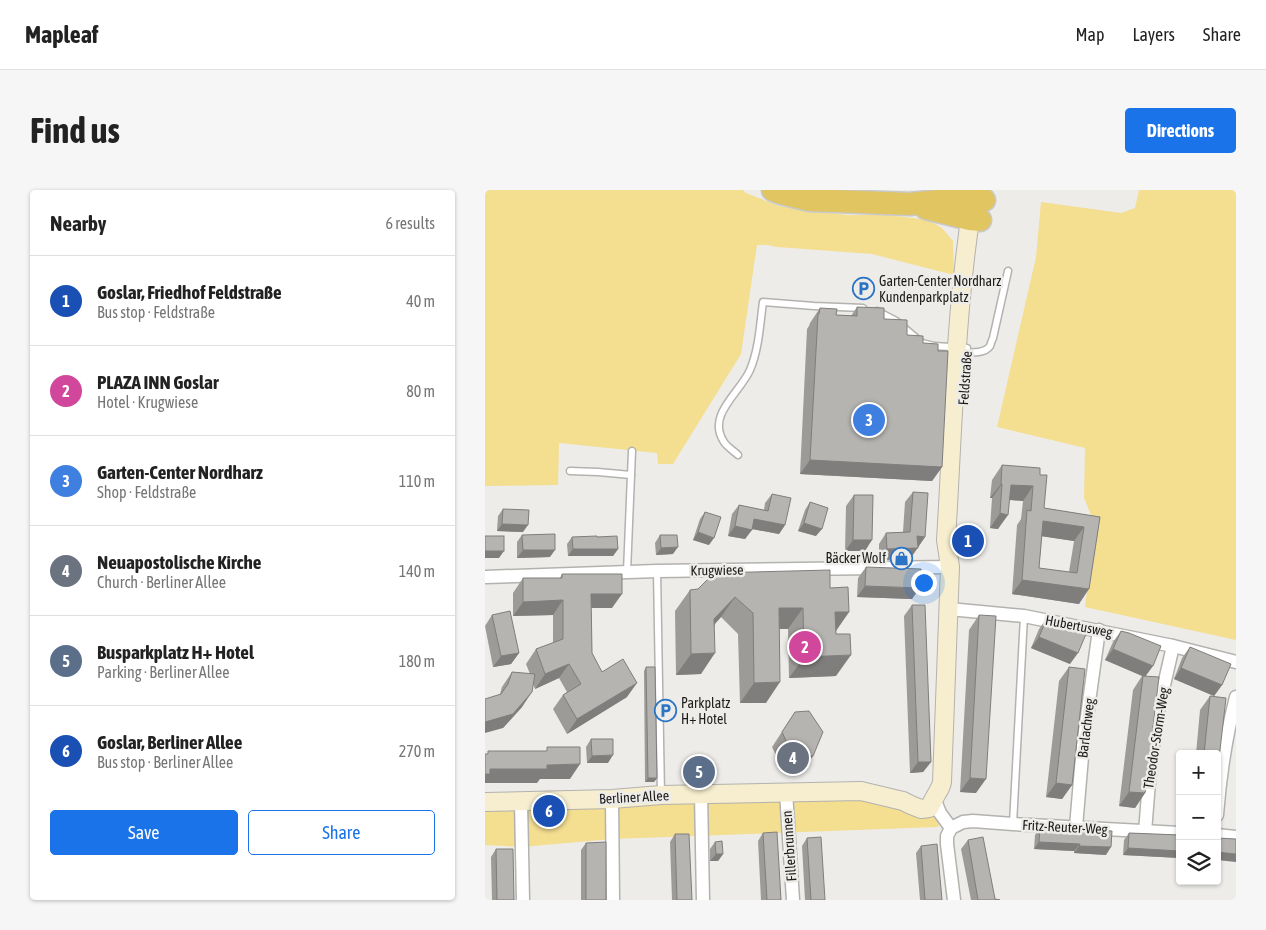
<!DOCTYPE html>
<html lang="en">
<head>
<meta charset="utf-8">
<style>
	body { margin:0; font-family:"Asap Condensed",sans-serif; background:#f6f6f6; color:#222 }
	.controls { position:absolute; right:15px; bottom:15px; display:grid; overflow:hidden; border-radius:5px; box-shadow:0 1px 4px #0004 }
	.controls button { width:45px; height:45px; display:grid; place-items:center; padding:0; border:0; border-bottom:1px solid #e0e0e0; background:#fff; color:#222; font:25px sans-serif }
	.you { position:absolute; left:438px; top:392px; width:18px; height:18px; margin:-12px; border:4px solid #fff; border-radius:50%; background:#1a73e8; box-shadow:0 0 0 8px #1a73e833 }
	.badge { display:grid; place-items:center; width:32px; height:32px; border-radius:50%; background:#1a73e8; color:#fff; font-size:16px; font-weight:700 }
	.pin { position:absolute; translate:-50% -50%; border:2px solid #fff; box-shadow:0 1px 5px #0006 }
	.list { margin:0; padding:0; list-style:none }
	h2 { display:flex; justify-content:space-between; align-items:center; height:65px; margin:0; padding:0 20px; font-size:21px }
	h2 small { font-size:16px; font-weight:400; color:#767676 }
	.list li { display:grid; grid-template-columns:32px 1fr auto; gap:15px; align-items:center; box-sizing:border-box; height:90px; padding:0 20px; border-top:1px solid #e0e0e0 }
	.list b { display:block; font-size:19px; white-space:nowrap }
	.list p { margin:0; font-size:16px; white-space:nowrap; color:#767676 }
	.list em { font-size:16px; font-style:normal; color:#767676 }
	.actions { display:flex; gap:10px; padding:15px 20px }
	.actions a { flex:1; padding:11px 0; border:1px solid #1a73e8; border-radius:5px; text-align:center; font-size:18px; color:#1a73e8 }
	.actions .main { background:#1a73e8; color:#fff }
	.icon { flex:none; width:28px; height:28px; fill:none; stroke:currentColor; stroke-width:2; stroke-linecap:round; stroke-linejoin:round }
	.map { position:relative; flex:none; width:751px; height:710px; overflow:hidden; border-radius:5px }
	header { display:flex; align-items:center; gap:30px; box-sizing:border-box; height:70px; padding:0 25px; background:#fff; border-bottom:1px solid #e0e0e0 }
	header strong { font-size:24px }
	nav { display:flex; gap:28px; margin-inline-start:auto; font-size:18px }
	.intro { display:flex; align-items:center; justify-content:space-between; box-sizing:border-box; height:120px; padding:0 30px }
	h1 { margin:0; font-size:35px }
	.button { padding:12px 22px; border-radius:5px; background:#1a73e8; color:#fff; font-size:18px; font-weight:700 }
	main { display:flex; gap:30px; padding:0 30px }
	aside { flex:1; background:#fff; border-radius:5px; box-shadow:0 1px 4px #0004 }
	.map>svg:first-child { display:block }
	.green { fill:#f4de90 }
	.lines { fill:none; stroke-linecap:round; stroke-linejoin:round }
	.lane-casing { stroke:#b3b2af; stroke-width:9 }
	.street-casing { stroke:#b3b2af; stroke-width:15 }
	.secondary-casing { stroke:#b3b2af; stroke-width:20 }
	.highway-casing { stroke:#c9c9c8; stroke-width:25 }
	.lane { stroke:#fff; stroke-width:6 }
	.street { stroke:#fff; stroke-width:12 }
	.secondary { stroke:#f6eecf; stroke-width:18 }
	.highway { stroke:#e0c560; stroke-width:22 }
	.wall { fill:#9c9b98; fill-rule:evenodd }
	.shaded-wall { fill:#7f7e7c }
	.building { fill:#b5b4b1; stroke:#7f7e7c; fill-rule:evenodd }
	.labels { text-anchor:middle; stroke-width:5; stroke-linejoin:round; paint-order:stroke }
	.poi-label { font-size:14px; fill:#1d1c1b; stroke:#edece9; text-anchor:start }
	.street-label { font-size:14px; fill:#1d1c1b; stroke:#edece9 }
</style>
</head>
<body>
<header>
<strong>Mapleaf</strong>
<nav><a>Map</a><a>Layers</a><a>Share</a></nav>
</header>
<div class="intro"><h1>Find us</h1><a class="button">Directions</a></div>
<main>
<aside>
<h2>Nearby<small>6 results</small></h2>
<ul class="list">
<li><span class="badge" style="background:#1a4fb4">1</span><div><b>Goslar, Friedhof Feldstraße</b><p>Bus stop · Feldstraße</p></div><em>40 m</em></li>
<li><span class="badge" style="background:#d1479c">2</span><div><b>PLAZA INN Goslar</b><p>Hotel · Krugwiese</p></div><em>80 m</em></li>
<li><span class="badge" style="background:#3f7fe0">3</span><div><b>Garten-Center Nordharz</b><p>Shop · Feldstraße</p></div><em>110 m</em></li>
<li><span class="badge" style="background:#6b7280">4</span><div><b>Neuapostolische Kirche</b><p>Church · Berliner Allee</p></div><em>140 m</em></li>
<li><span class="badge" style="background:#5c6f8a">5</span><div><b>Busparkplatz H+ Hotel</b><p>Parking · Berliner Allee</p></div><em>180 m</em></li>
<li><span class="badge" style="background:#1a4fb4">6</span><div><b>Goslar, Berliner Allee</b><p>Bus stop · Berliner Allee</p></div><em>270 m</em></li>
</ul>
<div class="actions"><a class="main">Save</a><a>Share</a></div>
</aside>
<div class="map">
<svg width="751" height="710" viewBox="0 0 751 710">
	<rect width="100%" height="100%" fill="#edece9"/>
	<g class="green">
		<path d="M0,0H258L261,3L294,16L362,25H403L444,30L457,38L468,51L469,85L387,64L292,57L283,55H272L256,164L188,274H173L172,263L74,253L73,295L0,296Z"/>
		<path d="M654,0H751V450L600,417L610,335L599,308L600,258L512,237L551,67L556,12L636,23L650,18Z"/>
		<path d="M376,601L444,618L456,630L453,637L127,649L37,657L0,655V612Z"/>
	</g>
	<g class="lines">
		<defs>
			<g id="lane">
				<path d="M392,121L411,131L437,153L449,156L482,158"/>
				<path d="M473,162C482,162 499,165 505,156C506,153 507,150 508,148L523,81"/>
				<path d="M253,265C249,261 242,257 239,252C221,225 255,203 265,180C274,159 275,134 278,112L329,116L378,118"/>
				<path d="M85,281L113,282L146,285"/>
				<path d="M172,381L176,605"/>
				<path d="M142,382L147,261"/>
				<path d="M528,634L539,426"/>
			</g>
			<g id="street">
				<path d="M0,387L172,381L465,377"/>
				<path d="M464,419L539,426L688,456L751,472"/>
				<path d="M301,602L308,710"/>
				<path d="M216,604L218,710"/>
				<path d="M449,608L455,623L466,638L462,646V654L469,710"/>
				<path d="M127,609L128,710"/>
				<path d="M36,612L38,710"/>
				<path d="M732,625C735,585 741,546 751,507"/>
				<path d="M591,637L598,555L614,440"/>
				<path d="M466,638L478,632L488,631L528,634L695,643"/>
				<path d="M660,642L664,592L671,530L688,456"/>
				<path d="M732,645L751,647"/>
			</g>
			<path id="secondary" d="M0,612L127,609L176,605L376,601L418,611L426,615L436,619L444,618C447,614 447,611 450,607C453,601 456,598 457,592L465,377L461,350C468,238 470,126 487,16"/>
			<g id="highway">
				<path d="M288,0L296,3L325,10L425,14L481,8L499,10"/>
				<path d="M441,18L485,29L495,30"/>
			</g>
		</defs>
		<use href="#lane" class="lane-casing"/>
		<use href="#street" class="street-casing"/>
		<use href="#secondary" class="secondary-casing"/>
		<use href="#highway" class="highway-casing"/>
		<use href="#lane" class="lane"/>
		<use href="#street" class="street"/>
		<use href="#secondary" class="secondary"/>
		<use href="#highway" class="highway"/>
	</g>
	<g class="wall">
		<path d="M372,117L399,129L422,145L453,161L457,277L447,291L315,284L322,139L324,136L325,133L335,118L351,125L366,126Z"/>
		<path d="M517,275L555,285L559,318L615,327L594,414L527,404L532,335L536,329L538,311L524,310L513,339L505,338L507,308H505L507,290ZM557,346L589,351L584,382L554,378Z"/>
		<path d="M428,302L440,347L425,369L394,370V354L401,343L418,342L420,312Z"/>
		<path d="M287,304L300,335L294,344L267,339L260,349L243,346L247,324L254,315L279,320L280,313Z"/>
		<path d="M369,305L380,361H360L361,316Z"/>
		<path d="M325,312L331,346L313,341L320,320Z"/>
		<path d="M18,319L38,342L12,341L13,326Z"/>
		<path d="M220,322L224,355L208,350L215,329Z"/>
		<path d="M37,345L65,367L32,368V352Z"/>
		<path d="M175,345L188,364L171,365L170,353Z"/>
		<path d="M87,347H112L133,359L128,366H83L82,354Z"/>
		<path d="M381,377L427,409L372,407L373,388Z"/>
		<path d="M77,384L127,418H106L107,463L117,482L142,507L82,544L68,519L78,505L82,502L74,488L50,499L48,494L37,517L18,538L15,504L17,497L27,482L45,484L41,474L51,459L68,453V425L28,426V403L38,388H75Z"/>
		<path d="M345,398L364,422L351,441V486L304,488L303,439H294L281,513H255L253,444L236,427L230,434L216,484L191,485L190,421L205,400Z"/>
		<path d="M427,415L446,572L438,582L425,583L419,426Z"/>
		<path d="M7,425L34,463L26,474L8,477L0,436Z"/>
		<path d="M494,425L491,603L475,602L484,440Z"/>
		<path d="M562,428L585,474L546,458L554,439Z"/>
		<path d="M636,441L661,486L660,603L650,618L634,616L648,500L657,486L620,470L628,452Z"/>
		<path d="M705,457L737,495L729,506L689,489L697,468Z"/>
		<path d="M161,477L172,588L169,592H160L159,481Z"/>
		<path d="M584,477L587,595L577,609L561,607L574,491Z"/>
		<path d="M725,506L732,564H711L715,520Z"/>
		<path d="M310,522L318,580H298L287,557Z"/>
		<path d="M106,549L123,573H102L101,557Z"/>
		<path d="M555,637L621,665L589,663V661L549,659L550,645Z"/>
		<path d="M278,643L296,710H276L273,651Z"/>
		<path d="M644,643L695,645V668L638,665L639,650Z"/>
		<path d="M190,644L207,710H187L185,652Z"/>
		<path d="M322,648L340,710H320L317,656Z"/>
		<path d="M483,650L510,709L515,710H486L476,659Z"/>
		<path d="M230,652L238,664L233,671H225V659Z"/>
		<path d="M101,653L121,710H96V660Z"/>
		<path d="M436,656L457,710H435L431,663Z"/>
		<path d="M11,659L29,710H7L6,667Z"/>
	</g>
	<g class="shaded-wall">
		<path d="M325,270L457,277L447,291L315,284Z"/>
		<path d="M516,294H517L507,308H505Z"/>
		<path d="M526,295L548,296L538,311L516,309Z"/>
		<path d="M515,323L523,325L513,339L505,338Z"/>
		<path d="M269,329L300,335L294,344L262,338Z"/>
		<path d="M558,331L599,337L589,351L548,345Z"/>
		<path d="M319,333L337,339L331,346L313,341Z"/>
		<path d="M17,334L43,335L38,342L12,341Z"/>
		<path d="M250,336L267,340L260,349L243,346Z"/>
		<path d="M213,342L229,348L224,355L208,350Z"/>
		<path d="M432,346L440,347L425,369L394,370L402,359Z"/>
		<path d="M368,350H387L380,361H360Z"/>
		<path d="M193,357L188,364L171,365L176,358Z"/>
		<path d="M88,359H133L128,366H83Z"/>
		<path d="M38,360H70L65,367L32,368Z"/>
		<path d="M0,361H19L14,368H0Z"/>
		<path d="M537,390L604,399L594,414L527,404Z"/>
		<path d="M380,396L435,398L427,409L372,407Z"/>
		<path d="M106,404H137L127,418H96Z"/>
		<path d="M250,407L236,427L215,450L229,429Z"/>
		<path d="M78,410L68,425L28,426L38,412Z"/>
		<path d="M294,418H318L303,439H279Z"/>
		<path d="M350,422H364L350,442Z"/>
		<path d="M554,447L593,463L585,474L546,458Z"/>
		<path d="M628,459L668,476L660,487L620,470Z"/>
		<path d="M34,463L26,474L8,477L16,466Z"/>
		<path d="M230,463L216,484L191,485L206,464Z"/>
		<path d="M366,465L351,486L304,488L319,467Z"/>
		<path d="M84,474L74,488L50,499L60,484Z"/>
		<path d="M696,478L737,495L729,506L689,489Z"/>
		<path d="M295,492L281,513H255L269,493Z"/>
		<path d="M152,493L142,507L82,544L92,529Z"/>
		<path d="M47,502L37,517L18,538L0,543V532Z"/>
		<path d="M128,565L123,573H102L107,566Z"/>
		<path d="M308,566H328L318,580H298Z"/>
		<path d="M433,572H446L438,582L425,583Z"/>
		<path d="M95,574L85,589H55L52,593H0V584L5,579L62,575Z"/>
		<path d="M163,588H172L169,592H160Z"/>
		<path d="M485,588L501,589L491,603L475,602Z"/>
		<path d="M571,593L587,595L577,609L561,607Z"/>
		<path d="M644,602L660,603L650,618L634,616Z"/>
		<path d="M554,652L595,654L589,661L549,659Z"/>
		<path d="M594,656L626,657L621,665L589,663Z"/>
		<path d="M643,658L695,661V668L638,665Z"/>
		<path d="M732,662L751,664V672L732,670Z"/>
		<path d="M231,664H238L233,671H225Z"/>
	</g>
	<g class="building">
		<path d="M372,117L399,118V129L422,130V145L438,146V153L453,154V161H463L457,277L325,270L333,124H334L335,118L352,119L351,125L372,126Z"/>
		<path d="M517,275L555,278V285H562L559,318L615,327L604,399L537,390L542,320L546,321L548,296L526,295L523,325L515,323L517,294H516ZM558,331L599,337L592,383L554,378Z"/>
		<path d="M428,302L443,303L440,347L432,346L433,358L402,359L401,343L425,342Z"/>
		<path d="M287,304L306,308L300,335L269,329L267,340L250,336L254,315L283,321Z"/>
		<path d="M369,305H388L387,350H368Z"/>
		<path d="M325,312L343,318L337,339L319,333Z"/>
		<path d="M18,319L44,320L43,335L17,334Z"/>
		<path d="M220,322L236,327L229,348L213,342Z"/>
		<path d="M70,344V360H38L37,345Z"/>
		<path d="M175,345H192L193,357L176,358Z"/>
		<rect x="0" y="346" width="19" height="15"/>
		<path d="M112,346V347L132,346L133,359H88L87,347Z"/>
		<path d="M381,377L436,379L435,398L380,396Z"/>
		<path d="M345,380V398L363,397L364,422H350L351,444H365L366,465L319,467L318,418H294L295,492L269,493L268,423L250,407L229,429L230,463L206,464L205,400L213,399L229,383Z"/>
		<path d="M77,384H137V404H106L107,463L117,482L138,469L152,493L92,529L78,505L96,494L84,474L60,484L51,459L78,449V410L38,412V388H77Z"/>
		<path d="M427,415H440L446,572H433Z"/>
		<path d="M25,421L34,463L16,466L7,425Z"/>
		<path d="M494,425L511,426L501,589L485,588Z"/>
		<path d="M562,428L601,444L593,463L554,447Z"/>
		<path d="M636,441L644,443L676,456L668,476L628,459Z"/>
		<path d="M705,457L746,474L737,495L696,478Z"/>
		<path d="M161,477H170L172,588H163Z"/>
		<path d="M584,477L600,479L587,595L571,593Z"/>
		<path d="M27,482L50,484L47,502L28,524L0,532V509L16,504L23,494Z"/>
		<path d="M658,486L674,487L660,603L644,602Z"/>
		<path d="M725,506L741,508L732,586V564H719Z"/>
		<path d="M324,521L338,542L328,566H308L297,542L310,522Z"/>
		<path d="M106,549H128V565L107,566Z"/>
		<path d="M62,557H95V574L62,575V579H5V584H0V564H3V561H62Z"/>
		<path d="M555,637L627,641L626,657L594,656L595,654L554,652Z"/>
		<path d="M292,642L296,710H282L278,643Z"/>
		<path d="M644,643L695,645V661L643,658Z"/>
		<path d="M190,644H204L207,710H192Z"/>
		<path d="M336,647L340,710H326L322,648Z"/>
		<path d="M498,647L510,709L515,710H493L483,650Z"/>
		<path d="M732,648L751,649V664L732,662Z"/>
		<path d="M237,651L238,664H231L230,652Z"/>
		<path d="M121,652V710H101V653Z"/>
		<path d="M452,654L457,710H440L436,656Z"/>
		<path d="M11,659H28L29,710H12Z"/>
	</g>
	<defs>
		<symbol id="parking-ring" viewBox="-11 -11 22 22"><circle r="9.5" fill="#edece9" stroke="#2b74c5" stroke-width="1.5"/><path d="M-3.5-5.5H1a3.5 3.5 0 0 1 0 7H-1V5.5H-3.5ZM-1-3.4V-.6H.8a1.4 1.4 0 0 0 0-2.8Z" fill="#2b74c5"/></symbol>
		<symbol id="shop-ring" viewBox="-11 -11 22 22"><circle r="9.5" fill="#edece9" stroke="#2b74c5" stroke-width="1.5"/><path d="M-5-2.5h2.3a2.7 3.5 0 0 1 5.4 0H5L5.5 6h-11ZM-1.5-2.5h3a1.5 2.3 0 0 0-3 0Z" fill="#2b74c5"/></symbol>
	</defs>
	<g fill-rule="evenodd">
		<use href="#parking-ring" x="366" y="86" width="25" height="25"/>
		<use href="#shop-ring" x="404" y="356" width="25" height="25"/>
		<use href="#parking-ring" x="168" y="508" width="25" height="25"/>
	</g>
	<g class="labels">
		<g class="poi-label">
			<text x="394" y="96">Garten-Center Nordharz<tspan x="394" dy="16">Kundenparkplatz</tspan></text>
			<text x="401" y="373" text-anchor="end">Bäcker Wolf</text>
			<text x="196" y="518">Parkplatz<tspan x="196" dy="16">H+ Hotel</tspan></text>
		</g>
		<g class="street-label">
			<text transform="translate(480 188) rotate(-86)" y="5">Feldstraße</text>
			<text transform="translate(232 380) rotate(-1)" y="5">Krugwiese</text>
			<text transform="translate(594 436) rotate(11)" y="5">Hubertusweg</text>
			<text transform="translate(601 538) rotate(-83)" y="5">Barlachweg</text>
			<text transform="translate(671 548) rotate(-81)" y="5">Theodor-Storm-Weg</text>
			<text transform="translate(149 607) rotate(-3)" y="5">Berliner Allee</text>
			<text transform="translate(580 637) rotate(3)" y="5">Fritz-Reuter-Weg</text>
			<text transform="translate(304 656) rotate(-94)" y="5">Fillerbrunnen</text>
		</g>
	</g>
</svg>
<div class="controls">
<button>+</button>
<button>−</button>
<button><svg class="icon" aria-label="layers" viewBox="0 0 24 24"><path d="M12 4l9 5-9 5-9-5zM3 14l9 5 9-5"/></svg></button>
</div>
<div class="you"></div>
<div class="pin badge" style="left:483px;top:351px;background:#1a4fb4">1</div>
<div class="pin badge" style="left:320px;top:457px;background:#d1479c">2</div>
<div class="pin badge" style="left:384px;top:230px;background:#3f7fe0">3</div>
<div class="pin badge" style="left:308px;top:568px;background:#6b7280">4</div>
<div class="pin badge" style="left:214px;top:582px;background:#5c6f8a">5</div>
<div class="pin badge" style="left:64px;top:621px;background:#1a4fb4">6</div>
</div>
</main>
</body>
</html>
